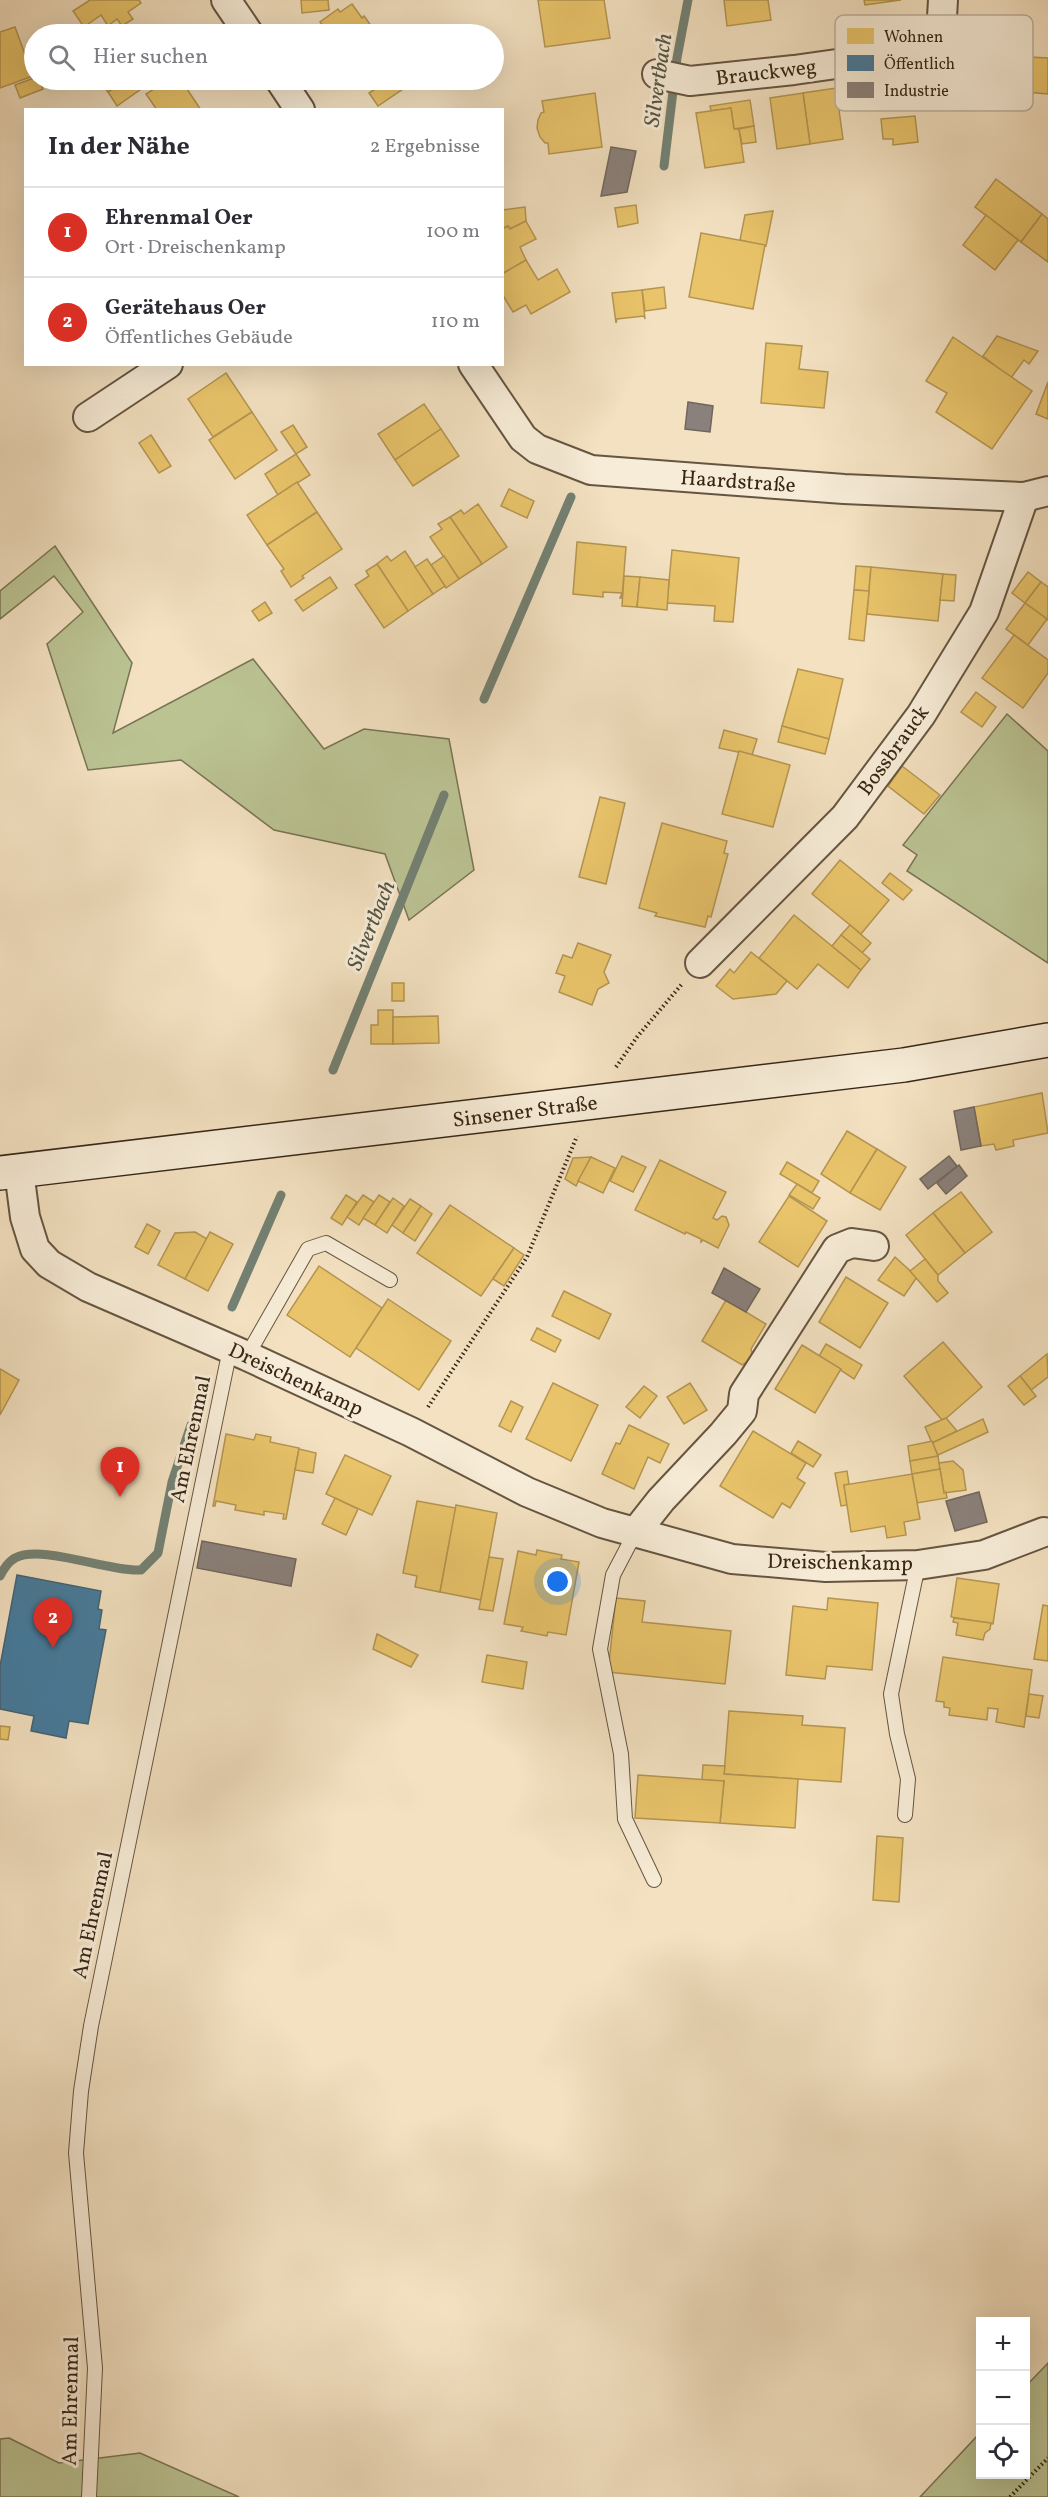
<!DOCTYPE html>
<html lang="de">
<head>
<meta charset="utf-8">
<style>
	body { margin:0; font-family:Vollkorn,serif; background:#f7f7f7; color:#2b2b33 }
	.controls { position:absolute; right:18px; bottom:18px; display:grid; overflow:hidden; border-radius:0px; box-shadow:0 6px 24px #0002 }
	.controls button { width:54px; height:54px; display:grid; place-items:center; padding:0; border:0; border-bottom:2px solid #e1e1e2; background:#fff; color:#2b2b33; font:30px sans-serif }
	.you { position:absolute; left:558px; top:1582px; width:21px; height:21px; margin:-15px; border:4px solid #fff; border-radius:50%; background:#1a73e8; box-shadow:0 0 0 9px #1a73e833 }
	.badge { display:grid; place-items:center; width:39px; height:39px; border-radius:50%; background:#d93025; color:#fff; font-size:20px; font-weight:700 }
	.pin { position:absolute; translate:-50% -50px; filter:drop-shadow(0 2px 3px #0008) }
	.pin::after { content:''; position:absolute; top:32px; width:21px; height:18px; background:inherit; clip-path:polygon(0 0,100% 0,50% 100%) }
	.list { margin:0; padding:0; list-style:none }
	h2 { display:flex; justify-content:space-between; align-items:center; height:78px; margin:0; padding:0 24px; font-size:26px }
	h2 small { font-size:20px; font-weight:400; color:#7c7c81 }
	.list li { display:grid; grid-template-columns:39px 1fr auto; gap:18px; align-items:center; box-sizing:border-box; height:90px; padding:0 24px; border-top:2px solid #e1e1e2 }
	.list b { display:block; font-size:22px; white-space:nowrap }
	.list p { margin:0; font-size:20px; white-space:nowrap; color:#7c7c81 }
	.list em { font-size:20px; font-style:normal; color:#7c7c81 }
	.icon { flex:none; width:33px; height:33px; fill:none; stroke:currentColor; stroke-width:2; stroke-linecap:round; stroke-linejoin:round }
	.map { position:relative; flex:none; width:1048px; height:2497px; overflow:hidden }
	.search { position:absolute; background:#fff; box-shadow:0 6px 24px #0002; left:24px; top:24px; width:480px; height:66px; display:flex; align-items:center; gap:15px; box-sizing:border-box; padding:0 21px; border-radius:33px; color:#7c7c81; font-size:22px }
	.panel { position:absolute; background:#fff; box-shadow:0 6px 24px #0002; left:24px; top:108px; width:480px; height:258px; border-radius:0px }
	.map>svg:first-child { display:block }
	.green { fill:#bbc393; stroke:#797454; stroke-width:1.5 }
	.homes { fill:#e9c46a; stroke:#b49551; stroke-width:1.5 }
	.public { fill:#457b9d; stroke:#416274; stroke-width:1.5 }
	.industry { fill:#8a817c; stroke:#71665d; stroke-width:1.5 }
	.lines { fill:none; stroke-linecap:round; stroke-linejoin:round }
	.stream { stroke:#738173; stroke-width:9 }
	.lane-casing { stroke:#665541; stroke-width:16 }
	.street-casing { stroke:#665541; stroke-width:32 }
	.secondary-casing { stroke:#372616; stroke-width:36 }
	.path { stroke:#372616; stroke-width:4; stroke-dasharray:1.5 3; stroke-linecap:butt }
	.lane { stroke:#f7ecd7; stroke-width:14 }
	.street { stroke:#f7ecd7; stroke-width:28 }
	.secondary { stroke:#f7ecd7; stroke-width:33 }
	.labels { text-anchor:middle; stroke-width:6; stroke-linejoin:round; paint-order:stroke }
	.street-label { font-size:21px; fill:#372616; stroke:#f7ecd7 }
	.water-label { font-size:22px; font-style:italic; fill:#555444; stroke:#f7ecd7 }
	.key { fill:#f7ecd7; stroke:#bdb19d; stroke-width:1.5 }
	.key-label { font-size:16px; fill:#372616 }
</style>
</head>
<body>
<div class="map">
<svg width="1048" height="2497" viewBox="0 0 1048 2497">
	<rect width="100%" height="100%" fill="#f3e1c1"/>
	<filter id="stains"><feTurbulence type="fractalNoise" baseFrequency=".00333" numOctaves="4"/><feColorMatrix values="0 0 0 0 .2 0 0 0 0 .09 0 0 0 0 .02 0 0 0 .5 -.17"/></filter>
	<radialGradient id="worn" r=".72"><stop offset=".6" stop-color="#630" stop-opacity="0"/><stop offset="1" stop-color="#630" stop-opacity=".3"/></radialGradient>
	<g class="green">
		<path d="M55,546L132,663L113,733L253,659L324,749L364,729L449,739L474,870L409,920L385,854L274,830L181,760L88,770L47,644L83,612L54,576L0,619V591Z"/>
		<path d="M1007,714L1048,751V963L907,871L917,855L903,845Z"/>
		<path d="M1048,2363V2497H920L980,2433V2474H1026V2386Z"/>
		<path d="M9,2438L59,2463L140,2453L239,2497H0V2439Z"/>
	</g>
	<g class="homes">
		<path d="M90,0H139L141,3L128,12L133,19L122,26L117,19L108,26L101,15L84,27L73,11Z"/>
		<path d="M301,0H328L329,10L302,13Z"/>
		<path d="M538,0H604L610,38L545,47Z"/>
		<path d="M724,0H768L771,20L727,26Z"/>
		<path d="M864,0H901L865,5Z"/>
		<path d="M352,4L362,18L364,16L377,34H329L320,22L338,9L340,12Z"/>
		<path d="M15,27L33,76L0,88V32Z"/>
		<path d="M1029,57L1048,58V94L1026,92Z"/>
		<path d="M34,78L39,80L43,89L20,98L15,85Z"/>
		<path d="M99,80H127L108,92Z"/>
		<path d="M127,80H139L144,87L117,106L108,92Z"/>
		<path d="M168,80H181L201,110H157L146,94Z"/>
		<path d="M389,80H396L403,89L378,106L369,93Z"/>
		<path d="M836,88L843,139L810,144L803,93Z"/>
		<path d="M595,93L602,147L549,154L548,143H545L540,137L537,128L538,120L541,113L544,112L542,101Z"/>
		<path d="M803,93L810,144L777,149L770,98Z"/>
		<path d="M750,100L754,126L734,129L731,108L711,111L710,106Z"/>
		<path d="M731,108L734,129H739L744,162L705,168L696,113Z"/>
		<path d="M915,116L918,142L893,145V139H883L881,119Z"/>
		<path d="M754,126L756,142L742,144L739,129Z"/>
		<path d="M996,179L1042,214L1021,242L975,207Z"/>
		<path d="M636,205L638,223L618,227L615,208Z"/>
		<path d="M525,207L526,221L510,229L508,226L502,229V210Z"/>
		<path d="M773,211L766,246L740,240L745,215Z"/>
		<path d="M1042,214L1048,219V262L1021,242Z"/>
		<path d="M986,215L1018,240L995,270L963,245Z"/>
		<path d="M526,221L536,239L520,247L526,260L502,274V229L508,226L510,229Z"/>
		<path d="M701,233L765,245L753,309L689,297Z"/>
		<path d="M526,260L538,280L557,269L570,292L531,314L526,305L513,312L502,294V274Z"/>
		<path d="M664,287L666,308L645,311L642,290Z"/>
		<path d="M642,290L645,319L644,316L617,319L616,323L612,293Z"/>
		<path d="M997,336L1038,351L1029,364L1024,360L1011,378L983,356Z"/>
		<path d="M953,337L1032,391L992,449L936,412L947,393L926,381Z"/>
		<path d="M766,343L802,346L799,369L828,372L824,408L761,403Z"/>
		<path d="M226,373L252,412L213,437L188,399Z"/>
		<path d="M1048,382V419L1036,414Z"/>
		<path d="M424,404L441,429L395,460L378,434Z"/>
		<path d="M252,412L277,450L235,479L209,440Z"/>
		<path d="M293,425L307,447L296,454L281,432Z"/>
		<path d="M441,429L459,456L413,486L395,460Z"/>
		<path d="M151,435L171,466L159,473L139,443Z"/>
		<path d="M296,454L310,475L278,495L265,474Z"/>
		<path d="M297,482L317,512L267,545L247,515Z"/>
		<path d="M509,489L534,501L527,518L501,506Z"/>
		<path d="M478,504L507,547L482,564L450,517L461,510L464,514Z"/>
		<path d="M317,512L342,549L302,576L304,578L291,587L281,571L284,569L267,545Z"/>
		<path d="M450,517L482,564L459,579L430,537L442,529L438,524Z"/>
		<path d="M577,542L626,547L622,598H620L622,593L603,592V597L573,594Z"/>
		<path d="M672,550L739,558L733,622L714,621L715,606L667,603Z"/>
		<path d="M405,551L433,594L408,611L377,564L387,556L391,561Z"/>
		<path d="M444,556L459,579L446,588L431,565Z"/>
		<path d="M427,559L445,586L433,594L415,567Z"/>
		<path d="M377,564L408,611L384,628L355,585L369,576L366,571Z"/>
		<path d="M856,566L871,567L869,591L854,590Z"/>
		<path d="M871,567L943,574L938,621L867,614Z"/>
		<path d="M1028,572L1041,582L1025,603L1012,593Z"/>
		<path d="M943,574L956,575L954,601L940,600Z"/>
		<path d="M624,576L640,577L637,607L622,606Z"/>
		<path d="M330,577L337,588L303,611L295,600Z"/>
		<path d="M640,577L669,580L667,610L637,607Z"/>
		<path d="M1041,582L1048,587V620L1025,603Z"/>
		<path d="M854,590L869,591L864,641L849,639Z"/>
		<path d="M265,602L272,613L259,621L252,611Z"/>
		<path d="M1025,603L1047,619L1028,645L1006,629Z"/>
		<path d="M1014,635L1048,660V673L1023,708L982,678Z"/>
		<path d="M798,669L843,679L829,739L782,726Z"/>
		<path d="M976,692L996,707L982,727L961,712Z"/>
		<path d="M782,726L829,739L825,754L778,742Z"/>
		<path d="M724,730L757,739L752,755L719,748Z"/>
		<path d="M739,751L790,765L773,827L722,814Z"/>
		<path d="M902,766L940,795L924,814L888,786Z"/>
		<path d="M600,797L625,803L606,884L579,877Z"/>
		<path d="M662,823L727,841L724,853L728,854L711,917L708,916L705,927L655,916L657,913L639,908Z"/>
		<path d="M840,860L889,900L861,934L812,894Z"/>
		<path d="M890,873L912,890L903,900L882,883Z"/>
		<path d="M794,915L861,970L848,988L818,964L797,989L759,958Z"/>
		<path d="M850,925L871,943L862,953L841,935Z"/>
		<path d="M841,935L870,959L861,970L832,946Z"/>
		<path d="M578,943L611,955L604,972L609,983L598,989L592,1005L559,992L565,976L556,973L563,955L572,958Z"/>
		<path d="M751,952L787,981L776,994L733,999L716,986L730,969L734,973Z"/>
		<rect x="392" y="983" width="12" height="18"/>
		<path d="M378,1010H393V1044H371V1025H378Z"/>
		<path d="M438,1016L439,1043L393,1044V1017Z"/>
		<path d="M1042,1093L1048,1133L1013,1140L1014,1146L996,1150L994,1144L981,1146L974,1107Z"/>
		<path d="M847,1131L877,1149L850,1193L821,1174Z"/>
		<path d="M877,1149L906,1167L880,1210L850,1193Z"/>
		<path d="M622,1156L646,1167L633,1192L610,1181Z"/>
		<path d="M591,1157L576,1186L565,1179L573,1158Z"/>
		<path d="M591,1157L615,1168L603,1193L578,1181Z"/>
		<path d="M660,1160L726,1192L713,1218L717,1220L722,1216L726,1217L729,1225L718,1248L703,1240L701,1242V1239L686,1232L685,1234L635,1210Z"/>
		<path d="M787,1162L819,1181L812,1193L780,1174Z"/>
		<path d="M797,1184L820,1198L813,1209L789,1195Z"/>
		<path d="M961,1192L992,1232L965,1253L933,1213Z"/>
		<path d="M346,1195L357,1202L342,1225L331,1218Z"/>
		<path d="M363,1195L374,1202L359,1225L347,1217Z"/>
		<path d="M379,1195L390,1202L375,1225L363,1218Z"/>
		<path d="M789,1196L827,1221L798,1267L759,1242Z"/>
		<path d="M393,1198L404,1206L387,1233L375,1225Z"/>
		<path d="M410,1199L421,1206L403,1233L392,1225Z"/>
		<path d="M450,1205L514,1248L481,1296L417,1253Z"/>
		<path d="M421,1206L432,1214L415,1241L403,1233Z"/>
		<path d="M933,1213L965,1253L938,1275L906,1235Z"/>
		<path d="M147,1224L160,1231L148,1254L135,1247Z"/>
		<path d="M195,1232L207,1239L185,1279L158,1265L175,1233Z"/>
		<path d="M210,1232L233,1244L208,1291L185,1279Z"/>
		<path d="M514,1248L524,1255L504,1286L493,1279Z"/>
		<path d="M895,1257L917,1277L904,1296L878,1280Z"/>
		<path d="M925,1259L938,1275V1281L948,1293L937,1302L910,1271Z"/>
		<path d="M319,1266L382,1308L350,1357L287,1315Z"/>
		<path d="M846,1277L888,1303L860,1348L819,1322Z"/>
		<path d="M564,1291L611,1314L599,1339L552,1316Z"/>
		<path d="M388,1299L451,1341L419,1390L356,1348Z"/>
		<path d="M726,1300L766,1324L751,1349L753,1356L749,1361L742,1365L702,1341Z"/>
		<path d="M537,1328L561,1340L555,1352L531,1340Z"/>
		<path d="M943,1342L982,1387L943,1421L904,1376Z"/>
		<path d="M826,1344L862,1365L854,1379L819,1356Z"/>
		<path d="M802,1345L841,1369L815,1413L775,1389Z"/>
		<path d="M1047,1354L1048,1377L1031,1390L1020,1376Z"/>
		<path d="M0,1369L19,1380L0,1415Z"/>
		<path d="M1020,1376L1036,1396L1024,1405L1008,1386Z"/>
		<path d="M553,1383L598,1405L571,1461L526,1439Z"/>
		<path d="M690,1383L707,1410L684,1424L667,1397Z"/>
		<path d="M644,1386L657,1396L640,1418L626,1407Z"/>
		<path d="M511,1401L523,1407L511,1432L499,1426Z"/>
		<path d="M946,1418L957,1431L932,1443L925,1427Z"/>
		<path d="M983,1419L988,1432L938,1455L932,1443Z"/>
		<path d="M629,1425L669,1444L660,1463L648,1457L634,1489L602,1474L616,1443L620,1444Z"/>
		<path d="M753,1431L806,1463L797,1478L805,1483L790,1508L782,1503L773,1518L720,1486Z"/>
		<path d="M226,1434L254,1440L256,1434L271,1437L270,1442L299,1448L286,1519H283L284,1514L264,1511V1515L235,1510L236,1505L216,1501L215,1506H213Z"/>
		<path d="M798,1441L821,1455L813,1467L791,1453Z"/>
		<path d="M932,1441L938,1456L910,1461L908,1446Z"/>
		<path d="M299,1449L316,1453L313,1473L295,1470Z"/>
		<path d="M345,1455L391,1476L372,1515L326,1494Z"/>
		<path d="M938,1456L940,1469L912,1474L910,1461Z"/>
		<path d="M953,1461L963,1470L966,1490L944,1493L939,1463Z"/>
		<path d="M940,1469L944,1493L946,1492L947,1498L917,1503L912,1474Z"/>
		<path d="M847,1471L849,1484L844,1485L847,1505L841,1506L835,1473Z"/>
		<path d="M912,1474L920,1519L904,1522L906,1535L887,1538L885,1526L851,1532L844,1485Z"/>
		<path d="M335,1498L358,1509L346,1535L322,1524Z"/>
		<path d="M417,1501L456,1508L440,1592L415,1587L417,1576L403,1573Z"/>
		<path d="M456,1505L497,1513L481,1600L440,1592Z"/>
		<path d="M537,1550L562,1555L561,1559L579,1562L566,1635L548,1632L547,1636L521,1631L523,1627L504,1624L518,1551L536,1555Z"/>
		<path d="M489,1557L503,1559L493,1611L479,1609Z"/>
		<path d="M957,1578L999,1584L993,1624L951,1617Z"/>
		<path d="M616,1598L645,1601L642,1622L731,1631L725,1684L608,1672Z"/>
		<path d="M828,1598L878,1603L872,1670L827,1666L825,1679L786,1675L793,1606L827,1610Z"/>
		<path d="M1043,1605L1048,1606V1661L1034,1659Z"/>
		<path d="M954,1618L991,1623L990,1629L985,1633L983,1640L956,1635L958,1623L953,1622Z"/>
		<path d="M377,1634L418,1655L411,1667L373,1649Z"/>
		<path d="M487,1655L527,1662L523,1689L482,1682Z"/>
		<path d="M943,1657L1032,1670L1024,1727L996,1722L998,1709L988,1708L987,1720L949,1715L950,1708L944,1707V1702L936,1701Z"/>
		<path d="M1029,1694L1043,1696L1039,1718L1026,1716Z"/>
		<path d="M729,1711L803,1716L802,1725L845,1728L841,1782L724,1774Z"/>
		<path d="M0,1726L10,1727L8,1740L0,1739Z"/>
		<path d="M703,1765L725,1766L724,1774L798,1779L795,1828L720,1823L724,1781L702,1780Z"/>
		<path d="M638,1775L724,1781L720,1823L635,1818Z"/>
		<path d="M877,1836L903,1838L899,1902L873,1900Z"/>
	</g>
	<path class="public" d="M17,1575L101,1591L98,1609L102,1610L99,1629L106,1630L88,1724L69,1721L66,1738L31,1731L34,1716L0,1709V1666Z"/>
	<g class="industry">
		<path d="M611,147L636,151L627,192L601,196Z"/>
		<path d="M688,402L713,406L710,432L685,429Z"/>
		<path d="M974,1107L981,1146L961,1150L954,1111Z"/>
		<path d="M949,1156L957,1166L928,1189L920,1179Z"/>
		<path d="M959,1165L967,1176L946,1194L937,1183Z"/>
		<path d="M724,1268L760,1289L746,1312L712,1293Z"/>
		<path d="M979,1492L987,1522L955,1531L946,1501Z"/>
		<path d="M202,1541L296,1559L291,1586L197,1568Z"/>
	</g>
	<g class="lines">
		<g class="stream">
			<path d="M664,166L677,58L688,0"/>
			<path d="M484,699L571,497"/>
			<path d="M333,1070L444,795"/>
			<path d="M232,1307L281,1195"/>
			<path d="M0,1576C3,1570 8,1562 15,1558C42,1544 108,1572 141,1570L158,1553L172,1482L191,1425"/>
		</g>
		<defs>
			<g id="lane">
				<path d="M247,1356L308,1249L326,1243L390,1280"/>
				<path d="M635,1533L613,1575L600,1649L621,1754L625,1819L654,1880"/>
				<path d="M905,1815L908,1779L897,1734L891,1694L918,1565"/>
				<path d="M89,2497L95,2368L76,2153L81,2091L91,2026L230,1349"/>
			</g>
			<g id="street">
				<path d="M226,0L249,34"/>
				<path d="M657,74L690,81L794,70L914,53L924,50L941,34L943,0"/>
				<path d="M280,80L300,110"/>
				<path d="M473,364L523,438L537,449L591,470L844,489L1024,497L1048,491"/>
				<path d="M88,417L168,364"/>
				<path d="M700,963L845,817L921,715L984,612L1024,497"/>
				<path d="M19,1171L25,1217L35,1249L49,1264L88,1287L247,1356L411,1432L527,1492L602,1523L732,1559L826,1567L918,1565L984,1555L1044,1532"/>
				<path d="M635,1533L661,1500L723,1434L742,1411L744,1394L837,1249L852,1243L874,1246"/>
			</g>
			<path id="secondary" d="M0,1173L904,1065L1048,1040"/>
		</defs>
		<use href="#lane" class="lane-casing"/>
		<use href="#street" class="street-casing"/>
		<use href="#secondary" class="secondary-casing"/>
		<g class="path">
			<path d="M616,1067L637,1037L682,984"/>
			<path d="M428,1407L527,1257L577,1136"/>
			<path d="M1010,2497L1048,2458"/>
		</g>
		<use href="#lane" class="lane"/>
		<use href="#street" class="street"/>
		<use href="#secondary" class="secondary"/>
	</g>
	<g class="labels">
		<g class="street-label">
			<text transform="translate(766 72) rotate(-7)" y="7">Brauckweg</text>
			<text transform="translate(738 481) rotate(4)" y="7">Haardstraße</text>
			<text transform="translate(893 750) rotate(-54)" y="7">Bossbrauck</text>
			<text transform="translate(525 1111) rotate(-7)" y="7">Sinsener Straße</text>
			<text transform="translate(296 1379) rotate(25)" y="7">Dreischenkamp</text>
			<text transform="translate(190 1439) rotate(-78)" y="7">Am Ehrenmal</text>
			<text transform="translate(840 1562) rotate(1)" y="7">Dreischenkamp</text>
			<text transform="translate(92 1915) rotate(-78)" y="7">Am Ehrenmal</text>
			<text transform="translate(70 2401) rotate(-89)" y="7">Am Ehrenmal</text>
		</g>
		<g class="water-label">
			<text transform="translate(657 80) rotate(-82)" y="8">Silvertbach</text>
			<text transform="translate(370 925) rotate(-68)" y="8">Silvertbach</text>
		</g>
	</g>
	<rect x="835" y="15" width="198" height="96" rx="9" class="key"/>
	<rect x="847" y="28" width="27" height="16" fill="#e9c46a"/>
	<rect x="847" y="55" width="27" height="16" fill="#457b9d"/>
	<rect x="847" y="82" width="27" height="16" fill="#8a817c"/>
	<g class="key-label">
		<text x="884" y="42">Wohnen</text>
		<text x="884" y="69">Öffentlich</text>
		<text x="884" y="96">Industrie</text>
	</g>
	<rect width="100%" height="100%" filter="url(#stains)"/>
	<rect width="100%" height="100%" fill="url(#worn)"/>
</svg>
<div class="controls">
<button>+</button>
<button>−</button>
<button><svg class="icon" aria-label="locate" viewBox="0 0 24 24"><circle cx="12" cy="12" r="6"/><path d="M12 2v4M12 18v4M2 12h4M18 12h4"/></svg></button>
</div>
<div class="you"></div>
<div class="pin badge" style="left:120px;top:1497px">1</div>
<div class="pin badge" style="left:53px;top:1648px">2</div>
<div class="search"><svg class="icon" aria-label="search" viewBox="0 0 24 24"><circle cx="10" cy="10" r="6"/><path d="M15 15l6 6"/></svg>Hier suchen</div>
<section class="panel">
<h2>In der Nähe<small>2 Ergebnisse</small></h2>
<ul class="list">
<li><span class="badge">1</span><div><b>Ehrenmal Oer</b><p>Ort · Dreischenkamp</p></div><em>100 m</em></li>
<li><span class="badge">2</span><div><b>Gerätehaus Oer</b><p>Öffentliches Gebäude</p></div><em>110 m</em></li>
</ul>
</section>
</div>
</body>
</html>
